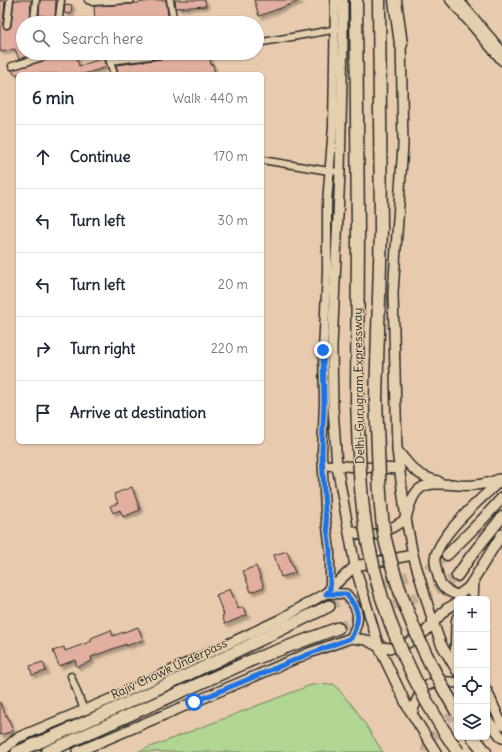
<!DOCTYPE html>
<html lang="en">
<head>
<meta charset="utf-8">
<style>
	body { margin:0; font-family:Delius,sans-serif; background:#f2f2f3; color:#1f2937 }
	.controls { position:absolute; right:12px; bottom:12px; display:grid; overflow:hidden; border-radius:6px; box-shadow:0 1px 3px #0004 }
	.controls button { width:36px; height:36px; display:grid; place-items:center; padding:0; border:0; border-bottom:1px solid #e0e1e3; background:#fff; color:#1f2937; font:20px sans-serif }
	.stop { position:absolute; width:12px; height:12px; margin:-9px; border:3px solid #1a73e8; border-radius:50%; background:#fff }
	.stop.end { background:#1a73e8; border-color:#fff; box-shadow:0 1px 4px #0008 }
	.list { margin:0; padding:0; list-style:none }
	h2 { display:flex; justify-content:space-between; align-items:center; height:52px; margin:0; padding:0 16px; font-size:17px }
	h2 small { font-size:13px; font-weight:400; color:#747a83 }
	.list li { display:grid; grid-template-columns:26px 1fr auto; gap:12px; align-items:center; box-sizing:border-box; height:64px; padding:0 16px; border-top:1px solid #e0e1e3 }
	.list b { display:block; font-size:15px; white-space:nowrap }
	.list em { font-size:13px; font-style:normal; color:#747a83 }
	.icon { flex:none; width:22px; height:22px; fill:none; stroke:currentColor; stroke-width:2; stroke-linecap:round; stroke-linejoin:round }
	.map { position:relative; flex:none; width:502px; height:752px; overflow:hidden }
	.search { position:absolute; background:#fff; box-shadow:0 1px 3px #0004; left:16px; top:16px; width:248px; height:44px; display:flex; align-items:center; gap:10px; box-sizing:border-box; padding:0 14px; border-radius:22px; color:#747a83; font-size:15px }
	.panel { position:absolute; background:#fff; box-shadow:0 1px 3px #0004; left:16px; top:72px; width:248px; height:372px; border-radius:6px }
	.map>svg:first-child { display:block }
	.green { fill:#b0d692; stroke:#6e805e }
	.building { fill:#e2aea0; stroke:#2b2b2b; filter:url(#shadow) }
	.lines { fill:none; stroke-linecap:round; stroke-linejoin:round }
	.secondary-tunnel { stroke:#c2ab94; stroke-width:9; stroke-dasharray:9 4.5; stroke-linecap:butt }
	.primary-tunnel { stroke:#c2ab94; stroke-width:10; stroke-dasharray:10 5; stroke-linecap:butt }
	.minor-casing { stroke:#2b2b2b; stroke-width:9 }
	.tertiary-casing { stroke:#2b2b2b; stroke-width:11 }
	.secondary-casing { stroke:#2b2b2b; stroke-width:12 }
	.primary-casing { stroke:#2b2b2b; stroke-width:13 }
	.trunk-casing { stroke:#2b2b2b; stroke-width:14 }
	.motorway-casing { stroke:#2b2b2b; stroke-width:15 }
	.minor { stroke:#e4cfae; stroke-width:6 }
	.tertiary { stroke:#e4cfae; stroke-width:8 }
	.secondary { stroke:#e4cfae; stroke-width:9 }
	.primary { stroke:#e4cfae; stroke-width:10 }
	.trunk { stroke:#e4cfae; stroke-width:11 }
	.motorway { stroke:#e4cfae; stroke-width:12 }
	.motorway-bridge-casing { stroke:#2b2b2b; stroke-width:15; stroke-linecap:butt }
	.motorway-bridge { stroke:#e4cfae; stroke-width:12 }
	.route { stroke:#1a73e8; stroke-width:5 }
	.labels { text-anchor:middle; stroke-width:3; stroke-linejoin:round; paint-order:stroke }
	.street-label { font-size:12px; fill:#2b2b2b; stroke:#e4cfae }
</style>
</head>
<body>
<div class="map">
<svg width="502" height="752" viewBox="0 0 502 752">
	<defs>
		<filter id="shadow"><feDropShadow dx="3" dy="3" stdDeviation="1" flood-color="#0004"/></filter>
	</defs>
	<rect width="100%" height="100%" fill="#e8cbae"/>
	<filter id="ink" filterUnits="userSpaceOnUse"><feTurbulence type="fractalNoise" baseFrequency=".025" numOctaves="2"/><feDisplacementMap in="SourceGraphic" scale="8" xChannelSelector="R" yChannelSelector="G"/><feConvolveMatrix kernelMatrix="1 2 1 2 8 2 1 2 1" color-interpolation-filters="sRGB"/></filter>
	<g filter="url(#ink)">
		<path class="green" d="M334,684L356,710L383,752H137L311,685Z"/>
		<g class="building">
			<path d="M0,0L5,1L3,25L4,28L7,29L10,28L11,26L14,0H31L30,23H23V53H40L19,59L15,49L1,52L0,48Z"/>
			<path d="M40,0H56L55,18L56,23H46L47,17L39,15Z"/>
			<path d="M156,0H166L169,23H95L94,6L131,4Z"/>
			<path d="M175,0H205L206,6L176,8Z"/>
			<path d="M254,0H300V1L259,16Z"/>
			<path d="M65,4L72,5L71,14L64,13Z"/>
			<path d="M60,53H75L79,66L104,58L107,67L84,74H14L12,70L57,57Z"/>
			<path d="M112,53H138L113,56Z"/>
			<path d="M209,53L211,65L213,64L215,74H118L116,65L176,57L179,55L188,54Z"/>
			<path d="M132,487L140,510L123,517L120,510L113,513L110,506L118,503L114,494Z"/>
			<path d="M287,551L295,573L281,577L274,555Z"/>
			<path d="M256,566L264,587L251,592L243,571Z"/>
			<path d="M230,589L238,609L243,607L247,615L225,624L222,616L224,615L216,595Z"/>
			<path d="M138,627L143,640L126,646V644L91,657L92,661L77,667L75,660L59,666L53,651L64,647L65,651L92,641L91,638L111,630L113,636Z"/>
			<path d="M43,662L46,671L32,675L30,666Z"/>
			<path d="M0,702L6,716L7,715L13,731L0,735Z"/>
		</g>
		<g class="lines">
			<path class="secondary-tunnel" d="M425,752L426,747L444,721L457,713"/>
			<g class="primary-tunnel">
				<path d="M329,606L366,590L426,570L447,555"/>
				<path d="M338,628L373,612L432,592L457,576"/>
			</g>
			<defs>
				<g id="minor">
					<path d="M88,0L93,2L131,0"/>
					<path d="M170,0L174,23"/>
					<path d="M59,18L61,0"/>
					<path d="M34,19L36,0"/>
					<path d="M7,25L10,0"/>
					<path d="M257,43L338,29"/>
					<path d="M107,53L114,74"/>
					<path d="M110,61L175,53"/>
					<path d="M12,66L56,53"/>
					<path d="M262,160L329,171L340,172"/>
					<path d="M71,676L84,710"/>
				</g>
				<g id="tertiary">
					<path d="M450,0L502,61"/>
					<path d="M459,0L502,51"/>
					<path d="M330,589V550L325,512L322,453L324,402L323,350L327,273V203L333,126L335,0"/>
				</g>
				<g id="secondary">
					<path d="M343,0V35L340,172L332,347L333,408L337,466L355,566L379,647L407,706L436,752"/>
					<path d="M401,39L403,145L393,293L397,450L406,519L413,555L433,622L441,644L457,671"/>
					<path d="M398,451C411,468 417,476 438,481"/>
					<path d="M323,465L400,469"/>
					<path d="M453,484C467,487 485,485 499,479"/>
					<path d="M349,529C353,531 357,534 361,535C377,538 394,527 406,519C414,483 423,482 457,485"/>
					<path d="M470,586L458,595C447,592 440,587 438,576C437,570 434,562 435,558C440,533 484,496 502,479"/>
					<path d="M467,590L502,534"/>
					<path d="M326,593L346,594C360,610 361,619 351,638"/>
					<path d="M473,599L474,581"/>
					<path d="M455,666L456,623L457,618"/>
					<path d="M487,691L502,725"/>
					<path d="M412,713C421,686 427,678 457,683"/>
					<path d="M487,719L502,738"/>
					<path d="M1,752L17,738L113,698L281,619L326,593L355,566L413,555"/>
					<path d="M77,752L309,653L351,638L366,640L379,647L392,648L408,643L425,632L446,609L457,603"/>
				</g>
				<g id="primary">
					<path d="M447,555L482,520L502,498"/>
					<path d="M457,576L471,556L502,517"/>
				</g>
				<g id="trunk">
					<path d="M17,752C123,707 226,657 329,606"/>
					<path d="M47,752L252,660L338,628"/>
				</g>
				<g id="motorway">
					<path d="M356,0L358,234L357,400"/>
					<path d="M395,0L401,44"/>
					<path d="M376,399L381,229L379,0"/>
					<path d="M473,737L485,752"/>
				</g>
			</defs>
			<use href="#minor" class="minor-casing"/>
			<use href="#tertiary" class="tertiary-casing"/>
			<use href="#secondary" class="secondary-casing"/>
			<use href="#primary" class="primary-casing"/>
			<use href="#trunk" class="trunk-casing"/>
			<use href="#motorway" class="motorway-casing"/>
			<use href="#minor" class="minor"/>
			<use href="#tertiary" class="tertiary"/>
			<use href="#secondary" class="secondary"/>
			<use href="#primary" class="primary"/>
			<use href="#trunk" class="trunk"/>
			<use href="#motorway" class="motorway"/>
			<defs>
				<g id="motorway-bridge">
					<path d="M376,399C377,424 378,450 379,475C380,496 381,518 385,539C399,599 425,659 457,712"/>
					<path d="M357,400C359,447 359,495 368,542C382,617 415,690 458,752"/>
				</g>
			</defs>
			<use href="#motorway-bridge" class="motorway-bridge-casing"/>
			<use href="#motorway-bridge" class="motorway-bridge"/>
		</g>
	</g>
	<g class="lines" filter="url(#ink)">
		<path class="route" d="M194,702L309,654L351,638C361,619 360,610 346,594H326L330,589V550L325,512L322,453L324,402L323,350"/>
	</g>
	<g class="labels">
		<g class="street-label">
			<text transform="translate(359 386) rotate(-91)" y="4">Delhi-Gurugram Expressway</text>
			<text transform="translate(169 669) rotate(-25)" y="4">Rajiv Chowk Underpass</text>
		</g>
	</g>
</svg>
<div class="controls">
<button>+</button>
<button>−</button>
<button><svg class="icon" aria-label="locate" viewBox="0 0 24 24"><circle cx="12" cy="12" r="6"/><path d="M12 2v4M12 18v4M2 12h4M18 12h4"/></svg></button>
<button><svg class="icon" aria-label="layers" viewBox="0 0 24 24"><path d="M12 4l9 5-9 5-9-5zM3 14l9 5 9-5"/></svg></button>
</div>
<div class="stop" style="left:194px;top:702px"></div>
<div class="stop end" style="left:323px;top:350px"></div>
<div class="search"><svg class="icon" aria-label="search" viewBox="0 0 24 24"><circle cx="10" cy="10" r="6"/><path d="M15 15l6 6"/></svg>Search here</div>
<section class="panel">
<h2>6 min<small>Walk · 440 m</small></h2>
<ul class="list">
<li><svg class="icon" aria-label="ahead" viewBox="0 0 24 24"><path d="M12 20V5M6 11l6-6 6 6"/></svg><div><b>Continue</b></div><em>170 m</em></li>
<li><svg class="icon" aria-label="left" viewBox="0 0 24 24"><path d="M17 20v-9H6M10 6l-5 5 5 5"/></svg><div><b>Turn left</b></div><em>30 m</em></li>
<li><svg class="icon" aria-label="left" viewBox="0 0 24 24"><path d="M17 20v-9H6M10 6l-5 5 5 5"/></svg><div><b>Turn left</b></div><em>20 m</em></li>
<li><svg class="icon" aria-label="right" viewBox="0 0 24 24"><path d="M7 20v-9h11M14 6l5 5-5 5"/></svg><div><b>Turn right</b></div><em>220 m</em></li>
<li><svg class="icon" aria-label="arrive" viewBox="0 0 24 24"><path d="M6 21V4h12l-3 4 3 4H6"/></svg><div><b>Arrive at destination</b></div></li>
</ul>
</section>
</div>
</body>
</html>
